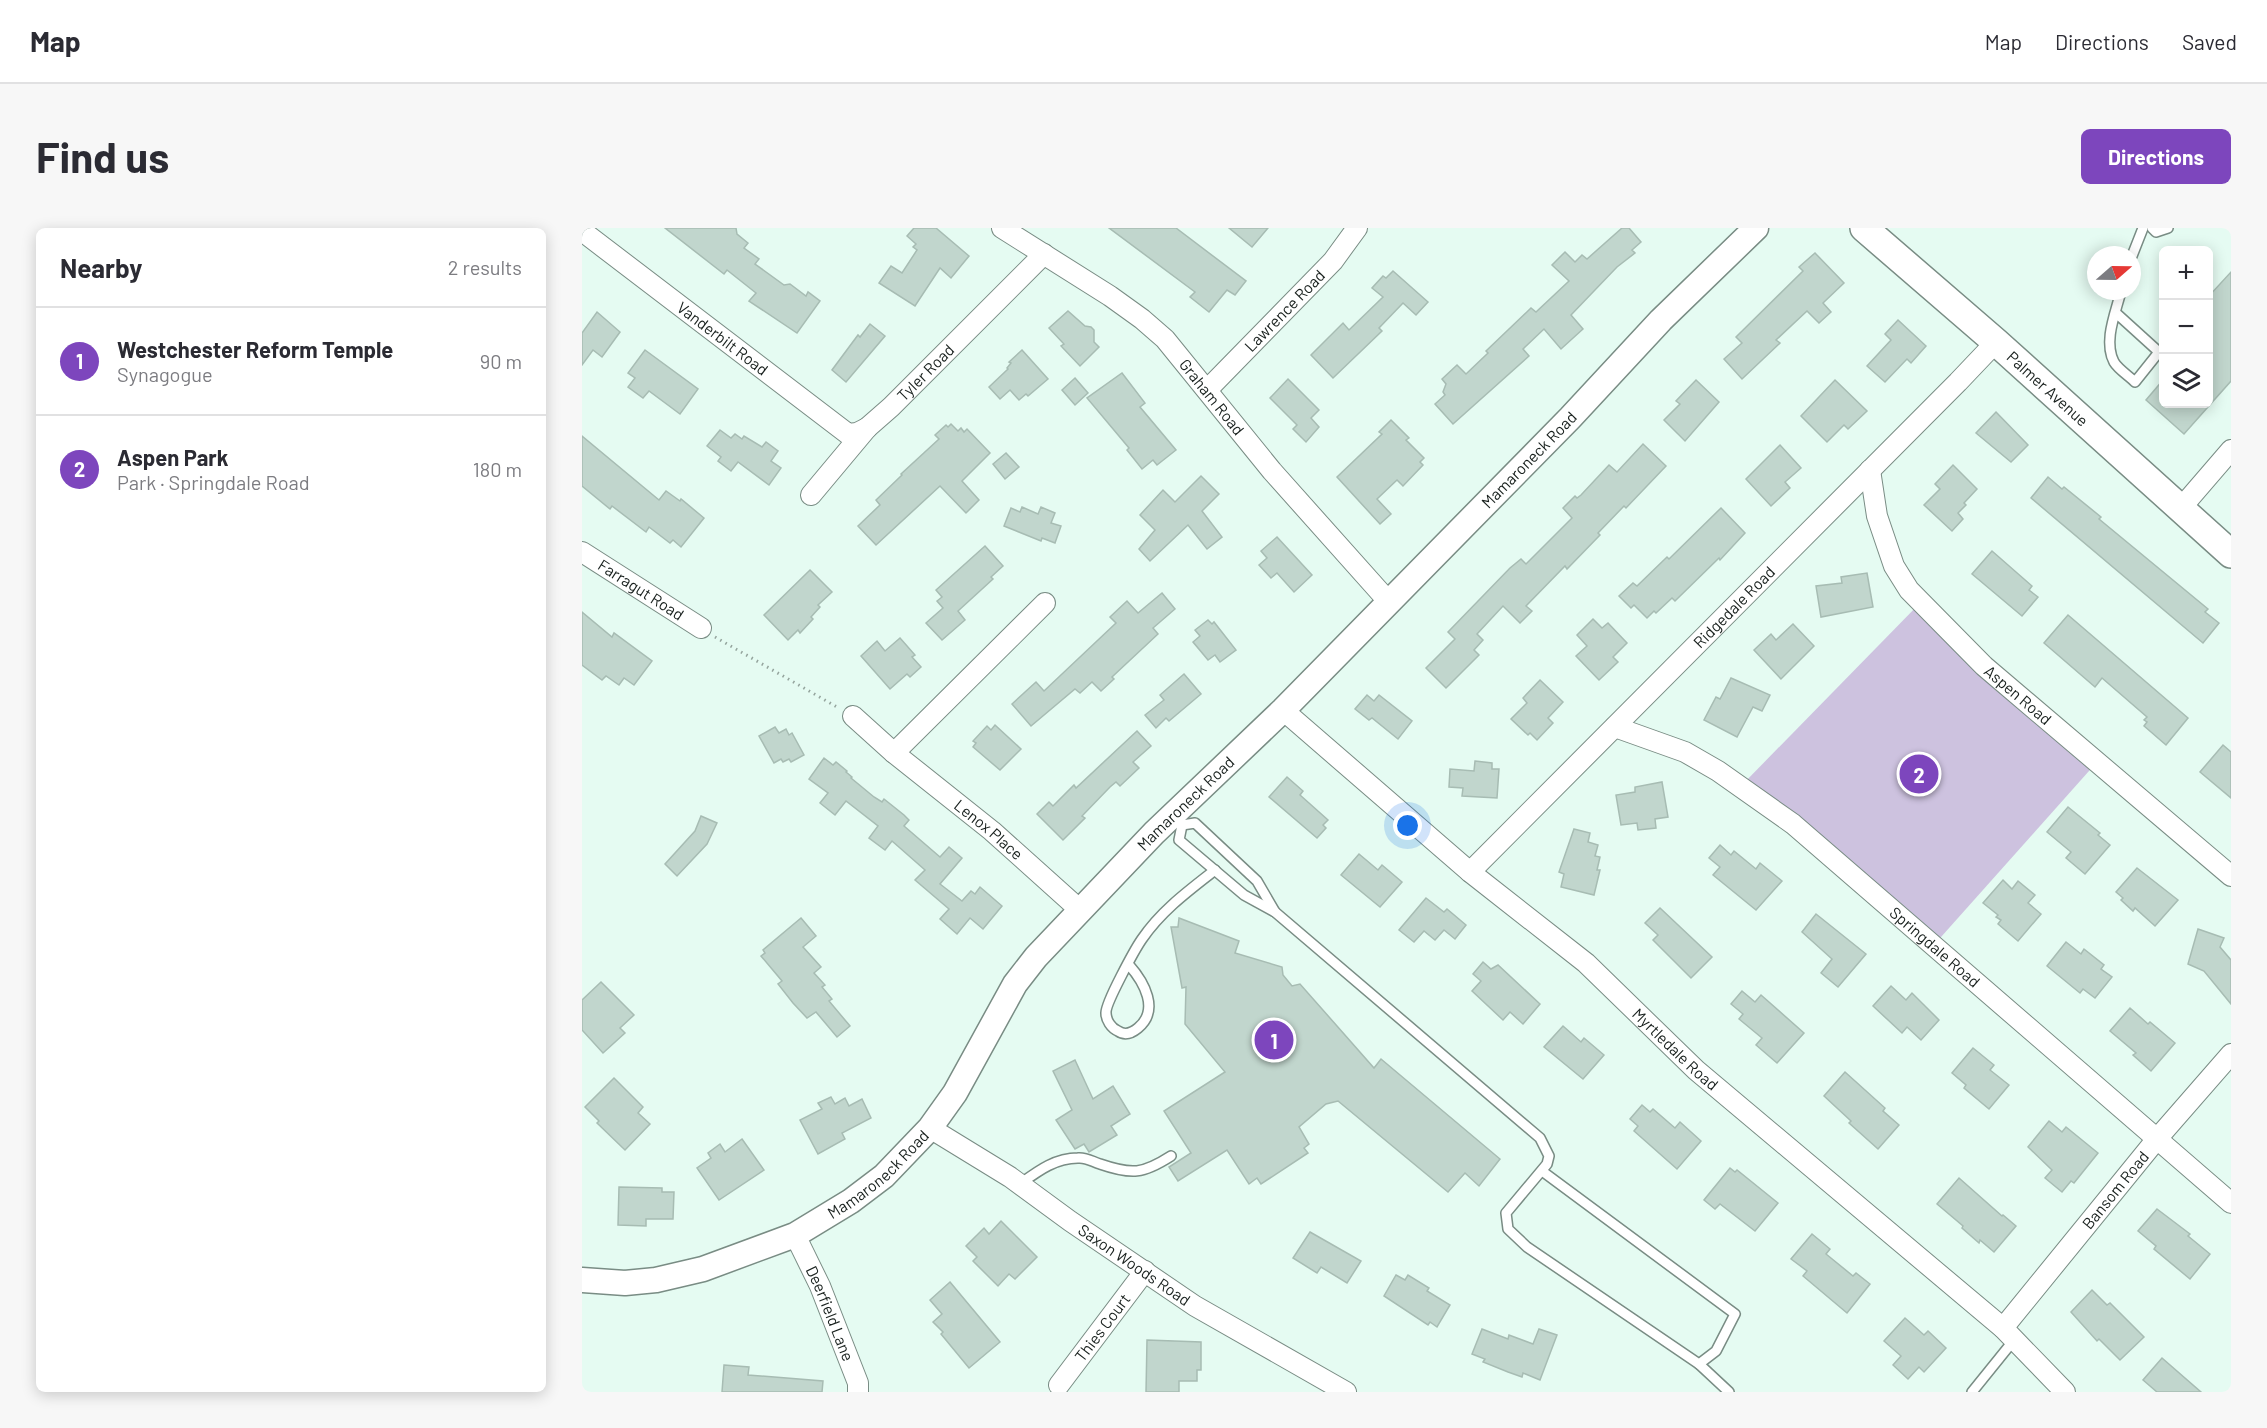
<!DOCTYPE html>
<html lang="en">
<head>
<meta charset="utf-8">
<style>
	body { margin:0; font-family:Barlow,sans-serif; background:#f7f7f7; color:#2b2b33 }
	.controls { position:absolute; right:18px; top:18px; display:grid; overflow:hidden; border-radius:9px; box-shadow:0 3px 15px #0003 }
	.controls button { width:54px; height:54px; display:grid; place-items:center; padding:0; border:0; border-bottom:2px solid #e1e1e2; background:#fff; color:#2b2b33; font:30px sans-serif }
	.compass { position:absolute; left:1505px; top:18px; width:54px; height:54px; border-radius:50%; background:#fff; box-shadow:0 3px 15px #0003; rotate:70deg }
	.you { position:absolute; left:826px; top:598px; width:21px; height:21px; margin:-15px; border:4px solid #fff; border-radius:50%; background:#1a73e8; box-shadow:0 0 0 9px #1a73e833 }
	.badge { display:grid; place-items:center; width:39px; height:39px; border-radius:50%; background:#7d46bd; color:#fff; font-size:20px; font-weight:700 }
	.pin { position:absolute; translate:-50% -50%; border:3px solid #fff; box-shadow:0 2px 6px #0006 }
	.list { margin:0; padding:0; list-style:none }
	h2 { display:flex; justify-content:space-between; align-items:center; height:78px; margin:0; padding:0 24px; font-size:26px }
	h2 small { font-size:20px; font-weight:400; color:#7c7c81 }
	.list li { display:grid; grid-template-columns:39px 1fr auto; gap:18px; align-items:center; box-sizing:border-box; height:108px; padding:0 24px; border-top:2px solid #e1e1e2 }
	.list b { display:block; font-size:22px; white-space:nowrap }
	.list p { margin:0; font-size:20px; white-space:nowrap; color:#7c7c81 }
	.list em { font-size:20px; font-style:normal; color:#7c7c81 }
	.icon { flex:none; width:33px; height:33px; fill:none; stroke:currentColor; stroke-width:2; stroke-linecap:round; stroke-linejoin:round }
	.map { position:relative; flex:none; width:1649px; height:1164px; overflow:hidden; border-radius:9px }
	header { display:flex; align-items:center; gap:36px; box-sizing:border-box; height:84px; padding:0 30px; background:#fff; border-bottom:2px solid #e1e1e2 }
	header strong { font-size:28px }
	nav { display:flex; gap:33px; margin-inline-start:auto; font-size:21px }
	.intro { display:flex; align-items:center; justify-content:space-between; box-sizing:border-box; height:144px; padding:0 36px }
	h1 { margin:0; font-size:42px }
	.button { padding:15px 27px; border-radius:9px; background:#7d46bd; color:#fff; font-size:21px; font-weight:700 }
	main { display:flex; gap:36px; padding:0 36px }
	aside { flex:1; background:#fff; border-radius:9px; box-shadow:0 3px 15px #0003 }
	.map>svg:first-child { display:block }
	.green { fill:#cdc2df }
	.building { fill:#c1d6cd; stroke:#a7bcb3; stroke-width:1.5 }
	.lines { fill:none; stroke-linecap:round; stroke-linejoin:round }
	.service-casing { stroke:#798c84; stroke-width:12 }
	.minor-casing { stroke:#798c84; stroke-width:22 }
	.tertiary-casing { stroke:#798c84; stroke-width:27 }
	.secondary-casing { stroke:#798c84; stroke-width:30 }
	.path { stroke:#94a49d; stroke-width:3; stroke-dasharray:1.5 4.5; stroke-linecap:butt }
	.service { stroke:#fff; stroke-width:9 }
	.minor { stroke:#fff; stroke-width:20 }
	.tertiary { stroke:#fff; stroke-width:24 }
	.secondary { stroke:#fff; stroke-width:27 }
	.labels { text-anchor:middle; stroke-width:4.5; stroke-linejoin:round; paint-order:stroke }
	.street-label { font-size:16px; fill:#171f1c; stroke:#fff }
</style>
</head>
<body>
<header>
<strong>Map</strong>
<nav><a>Map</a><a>Directions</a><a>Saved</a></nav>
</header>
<div class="intro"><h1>Find us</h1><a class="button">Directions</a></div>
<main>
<aside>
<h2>Nearby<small>2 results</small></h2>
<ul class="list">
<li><span class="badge">1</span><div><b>Westchester Reform Temple</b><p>Synagogue</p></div><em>90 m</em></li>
<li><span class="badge">2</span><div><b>Aspen Park</b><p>Park · Springdale Road</p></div><em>180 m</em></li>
</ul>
</aside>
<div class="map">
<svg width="1649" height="1164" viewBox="0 0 1649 1164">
	<rect width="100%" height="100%" fill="#e5fbf2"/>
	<path class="green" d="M1339,374L1515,534L1351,718L1158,559Z"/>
	<g class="building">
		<path d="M83,0H154L155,6L166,15L162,20L177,31L173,36L202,57L208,56L224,68L226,64L238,73L215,105L167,73L174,65L145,42L142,46Z"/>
		<path d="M332,0H354L387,28L369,50L358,40L333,78L297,55L309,38L320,45L335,22L331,19L334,16L325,8Z"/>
		<path d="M527,0H594L664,53L653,67L645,62L627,84L608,69L613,64Z"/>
		<path d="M647,0H686L670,19Z"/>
		<path d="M1040,0H1047L1059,14L1050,22L1053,25L1035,39L989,87L1001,101L979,121L962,101L941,121L947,128L871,196L853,176L863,167L861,164L864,156L860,151L875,137L884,146L906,125L904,123L949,80L954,84L987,53L970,37L983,24L993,34L1000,27L1005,31Z"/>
		<path d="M1233,25L1262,55L1241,75L1249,84L1237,95L1225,83L1194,112L1198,115L1160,151L1142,131L1160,115L1154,109L1221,43L1217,39Z"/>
		<path d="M811,43L846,74L834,87L821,75L797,100L800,103L751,150L729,127L761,95L767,102L801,69L790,60L801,48L804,50Z"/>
		<path d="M1649,44V153L1602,206L1564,172L1581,152V176H1626V69Z"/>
		<path d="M486,83L503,98L509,99L512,102V114L517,119L498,138L479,118L482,116L467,100Z"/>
		<path d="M15,84L38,104L20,129L11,122L0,137V105Z"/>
		<path d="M1316,92L1344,118L1329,135L1325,131L1303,154L1285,138L1309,112L1303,106Z"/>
		<path d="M288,96L303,108L264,154L250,142L276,107L278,109Z"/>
		<path d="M63,122L116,161L98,186L67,163L61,170L46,159L53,150L46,145Z"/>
		<path d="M440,122L466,151L446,168L444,166L437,172L428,162L418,171L407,159L426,141L425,140L429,135L427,134Z"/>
		<path d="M540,145L563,175L558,179L594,222L575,237L571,232L560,241L545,222L547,220L505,170Z"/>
		<path d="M493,150L506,165L493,177L480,162Z"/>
		<path d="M706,151L737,182L729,190L737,199L724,214L711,201L715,197L688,170Z"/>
		<path d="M1114,152L1137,174L1103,213L1082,192L1098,176L1094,173Z"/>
		<path d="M1253,152L1285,183L1266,201L1262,197L1245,214L1219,188Z"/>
		<path d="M1414,184L1446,217L1429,234L1394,205Z"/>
		<path d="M809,192L827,210L824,212L842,230L838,234L841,237L821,258L815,252L795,271L809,286L798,296L755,249L800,206L797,204Z"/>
		<path d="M369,196L376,203L379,200L382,204L385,201L408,225L380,253L397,272L384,285L358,258L294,317L276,298L298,277L294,272L320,247L319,246L357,211L353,207L364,197L366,199Z"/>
		<path d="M138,202L149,210L153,206L160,211L162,208L180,219L184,214L196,223L189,233L199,240L187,257L156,234L149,243L136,233L139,229L125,218Z"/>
		<path d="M0,208L77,272L84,263L98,273L99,271L122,290L99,319L91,312L88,315L67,299L64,304L30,278L28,281L0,258Z"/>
		<path d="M1061,216L1084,238L1044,280L1042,278L1016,305L1018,307L985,341L983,338L944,378L950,383L938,395L921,378L895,406L901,412L892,422L897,427L864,460L844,440L873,411L866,404L928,340L939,331L944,336L990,290L981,280L993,268L995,270L999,267L1027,237L1035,244Z"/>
		<path d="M1198,217L1219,240L1203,254L1208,260L1189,278L1164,251Z"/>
		<path d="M424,225L437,239L423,251L411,236Z"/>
		<path d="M1371,237L1395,261L1382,275L1384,277L1376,285L1381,291L1370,303L1342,277L1358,261L1353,256Z"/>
		<path d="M619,248L637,266L620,283L640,309L625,321L606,297L568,333L557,321L573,302L558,287L581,262L593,274Z"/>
		<path d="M1466,249L1480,261L1482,259L1519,289L1517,291L1626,381L1623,384L1637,395L1621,415L1449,270Z"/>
		<path d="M440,279L456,286L459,279L473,285L469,295L479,298L473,315L460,310L459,313L422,298L429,280L438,284Z"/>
		<path d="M1139,280L1163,305L1138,332L1137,330L1093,373L1090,370L1074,385L1072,383L1065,390L1052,377L1049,380L1037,368L1051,355L1055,358L1085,329L1087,331Z"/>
		<path d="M695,309L730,347L712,364L695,345L689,350L677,337L685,330L679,323Z"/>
		<path d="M403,318L421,338L409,349L411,351L376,383L383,392L360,412L344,395L361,380L355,373L360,369L354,362Z"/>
		<path d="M1410,323L1450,358L1447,362L1456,369L1440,388L1390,346Z"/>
		<path d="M228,342L250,364L236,377L238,379L229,389L231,391L218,405L216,402L206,412L182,387Z"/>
		<path d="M1285,345L1291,379L1239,389L1234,358L1260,355L1259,349Z"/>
		<path d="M580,365L593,381L571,400L576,406L530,449L532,451L519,463L510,454L498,465L493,461L449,498L430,476L454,454L462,463L534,395L528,389L545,373L556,385Z"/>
		<path d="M0,384L30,409L32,405L70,433L52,457L42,450L37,457L24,448L20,452L0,437Z"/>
		<path d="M1486,387L1606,490L1584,517L1562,498L1565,494L1562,492L1565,489L1520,450L1513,459L1462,415Z"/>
		<path d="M1011,391L1020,400L1026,395L1045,415L1031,429L1036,434L1017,452L994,428L1005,418L995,407Z"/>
		<path d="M626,392L630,396L632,394L654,422L638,434L633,427L626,432L611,414L618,408L613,402Z"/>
		<path d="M1211,396L1232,418L1199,451L1172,422L1189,406L1194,412Z"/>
		<path d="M318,410L333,427L330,429L339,439L328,449L325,446L308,461L279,428L295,413L303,423Z"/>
		<path d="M602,446L619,466L587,493L584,490L574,500L563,487L582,472L578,467Z"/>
		<path d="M1149,450L1188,467L1180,483L1171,479L1155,509L1122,492L1134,469L1138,471Z"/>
		<path d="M958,452L981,474L966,490L971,495L955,512L948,505L946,507L929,491L945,475L941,470Z"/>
		<path d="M785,467L792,473L797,467L830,493L816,511L790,490L787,492L773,481Z"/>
		<path d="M413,497L439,521L418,542L391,519L394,515L391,513L405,498L409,502Z"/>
		<path d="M193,499L197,505L204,501L207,507L210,505L222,527L209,534L207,531L201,534L199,531L192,535L177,508Z"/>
		<path d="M555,503L569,518L551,534L557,540L538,558L534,554L528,559L500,588L503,590L481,612L455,586L467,574L471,578L492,557L494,560Z"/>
		<path d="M1641,517L1649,524V570L1618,544Z"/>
		<path d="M242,530L251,537L254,534L265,543L264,544L270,549L269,550L292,569L300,574L302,571L322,587L327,592L322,598L358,629L367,619L380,630L358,656L380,673L389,663L393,666L398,659L420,678L401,701L388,690L375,706L358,691L367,681L333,652L343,642L310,613L303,622L287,610L296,598L264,573L253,587L238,575L246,565L227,551Z"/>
		<path d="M893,533L910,535V541H917L915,570L880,568L881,560L867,559L868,541L892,543Z"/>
		<path d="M705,549L721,563L718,567L746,592L741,597L744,600L735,610L687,569Z"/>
		<path d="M1080,554L1086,589L1073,591L1074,600L1056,602L1055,595L1039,597L1034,567L1053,564V559Z"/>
		<path d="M1486,579L1518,605L1516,607L1528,617L1503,646L1484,630L1489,624L1465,604Z"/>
		<path d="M119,588L135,595L125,616L95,648L83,636L113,603Z"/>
		<path d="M992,601L1008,605L1006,614L1016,617L1013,628L1018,629L1015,642H1018L1012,667L979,659L982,646L977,644Z"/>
		<path d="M1138,617L1149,627L1152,623L1174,641L1178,635L1200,653L1174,682L1131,647L1138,639L1127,630Z"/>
		<path d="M777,626L796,642L800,637L820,654L798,679L759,647Z"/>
		<path d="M1555,640L1596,672L1573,698L1553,680L1551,683L1539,672L1541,670L1534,664Z"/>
		<path d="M1421,652L1430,661L1436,653L1453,667L1446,675L1459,686L1436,713L1416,696L1419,692L1414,689L1416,687L1401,675Z"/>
		<path d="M844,670L862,684L865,681L884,697L873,711L862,702L853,712L842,703L832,714L817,702Z"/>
		<path d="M1078,680L1130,729L1109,750L1071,712L1076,707L1063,695Z"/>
		<path d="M1234,686L1284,726L1256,759L1239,745L1250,731L1220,704Z"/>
		<path d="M219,690L234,708L221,719L239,739L232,745L243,757L240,759L250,771L247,773L268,798L255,809L234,784L225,790L211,775L196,756L200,753L179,728L183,725L181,722Z"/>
		<path d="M597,690L657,713L653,725L700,739L701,747L710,758L718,756L792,840L799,831L918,931L897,958L883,945L866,964L756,873L744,876L717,899L727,916L722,920L726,925L679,956L675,950L667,956L645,922L596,953L587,939L609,925L582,883L643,844L603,796L604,759L600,760L589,699H596Z"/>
		<path d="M1616,701L1642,710L1638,719L1649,732V776L1622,743L1606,736Z"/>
		<path d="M1484,714L1499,726L1502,721L1522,737L1519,741L1530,749L1513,770L1501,761L1498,765L1465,738Z"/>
		<path d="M901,734L909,741L916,737L958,776L941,796L928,784L921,792L890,763L899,753L891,746Z"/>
		<path d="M19,754L52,787L38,800L43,805L21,825L0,802V772Z"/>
		<path d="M1309,758L1324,772L1330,765L1357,792L1339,812L1325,799L1320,805L1291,778Z"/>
		<path d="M1160,763L1173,774L1179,767L1222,805L1195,835L1174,817L1180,810L1157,791L1161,786L1149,776Z"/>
		<path d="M1548,780L1566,796L1568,794L1593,815L1569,843L1551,827L1554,825L1528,803Z"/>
		<path d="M981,798L999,814L1002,810L1022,827L1001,851L962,819Z"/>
		<path d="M1391,820L1412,837L1408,842L1427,857L1407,881L1382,860L1384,857L1370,845Z"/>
		<path d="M493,832L511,871L531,858L548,886L529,898L535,907L507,924L502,916L493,921L474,892L490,882L471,843Z"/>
		<path d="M1263,844L1303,880L1301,883L1317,897L1296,921L1267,895L1269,893L1242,868Z"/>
		<path d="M32,850L61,879L56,885L68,896L43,922L15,895L17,893L3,879Z"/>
		<path d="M249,869L253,876L263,870L267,878L280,871L289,890L260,905L263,911L236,926L218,892L240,881L236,875Z"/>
		<path d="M1060,877L1068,884L1071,881L1093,900L1098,894L1119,913L1095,941L1052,903L1056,898L1048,891Z"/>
		<path d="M1467,893L1480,904L1484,899L1516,925L1492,955L1489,953L1480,964L1463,950L1470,942L1446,919Z"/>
		<path d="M160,911L182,942L137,972L115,940L129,930L126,925L138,916L143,924Z"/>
		<path d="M1148,940L1153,944L1155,942L1196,975L1173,1003L1138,976L1133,981L1122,972Z"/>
		<path d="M1377,950L1420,988L1421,987L1434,998L1412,1024L1398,1012L1397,1015L1380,1000L1381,998L1355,976Z"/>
		<path d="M37,959L80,960V964H92L91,991H64V998L36,997Z"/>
		<path d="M1575,981L1608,1006L1606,1008L1628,1026L1608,1051L1572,1021L1574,1018L1556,1003Z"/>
		<path d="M419,993L455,1029L433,1051L427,1046L416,1058L391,1033L395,1029L384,1018L402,1000L407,1006Z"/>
		<path d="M728,1004L779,1033L765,1055L739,1039L735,1045L711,1030Z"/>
		<path d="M1230,1006L1248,1021L1244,1026L1271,1048L1274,1045L1288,1056L1265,1085L1221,1048L1225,1043L1209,1031Z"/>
		<path d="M814,1047L823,1052L826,1047L847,1060L845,1063L868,1077L855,1099L848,1094L846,1097L802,1068Z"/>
		<path d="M368,1054L418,1114L387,1140L359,1106L361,1104L351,1094L360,1086L348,1072Z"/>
		<path d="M1510,1062L1525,1077L1528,1075L1562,1109L1538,1132L1517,1111L1515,1113L1489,1084Z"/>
		<path d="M1323,1090L1342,1107L1346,1103L1364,1120L1342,1144L1337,1139L1326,1151L1311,1137L1319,1128L1302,1113Z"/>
		<path d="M900,1101L926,1111L927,1107L951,1116L957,1101L975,1107L958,1152L941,1145L940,1149L926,1144L901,1134L903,1131L890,1126Z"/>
		<path d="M565,1112L619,1114V1142H615V1153H597V1164H564Z"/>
		<path d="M1580,1130L1619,1164H1575L1561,1152Z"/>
		<path d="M142,1137L167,1139L166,1147L241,1153L240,1164H140Z"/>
	</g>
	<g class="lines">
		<defs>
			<g id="service">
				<path d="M1570,0L1574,4L1586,0"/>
				<path d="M1550,28L1561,0"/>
				<path d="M1534,85L1577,124L1553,154C1547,148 1536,141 1532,134C1521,113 1534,84 1539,63"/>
				<path d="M596,594L600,597L613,595L675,653L693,684"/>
				<path d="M600,597L597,612L662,667L693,684L958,910L967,928L965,936L924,985L926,1001L945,1019L1117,1136L1134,1123L1153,1086L960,943"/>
				<path d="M547,737C562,754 578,782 556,800C550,805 543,808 536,803C529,800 524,792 524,785C523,776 553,721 560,711C579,683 606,663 633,642"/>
				<path d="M438,956C456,943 473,930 496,930C504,929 511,934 518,936C550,947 561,946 589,928"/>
				<path d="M1117,1136L1147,1164"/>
				<path d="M1390,1164L1432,1112"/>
			</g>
			<g id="minor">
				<path id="s1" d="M420,0L528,68L560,91L583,111L690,243L806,373"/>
				<path id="s2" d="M0,3L266,206L275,205L285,200"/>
				<path id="s3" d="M625,162L751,33L775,0"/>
				<path id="s4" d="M1288,242L1295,288L1312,338L1327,362L1402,438L1649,648"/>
				<path id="s5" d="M229,267L285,200L309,179L462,26"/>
				<path d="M1599,280L1649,222"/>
				<path id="s6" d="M0,324L119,400"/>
				<path id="s7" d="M701,482L888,644L1004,735L1114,842L1421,1100L1483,1164"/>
				<path id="s8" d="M271,488L312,525L410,603L498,682"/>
				<path id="s9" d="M1033,499L1103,524L1136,543L1211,596L1649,975"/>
				<path d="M312,525L463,375"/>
				<path id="s10" d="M888,644L1376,154L1414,114"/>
				<path id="s11" d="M348,900L428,949L488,993L613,1078L764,1164"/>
				<path id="s12" d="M213,1007L238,1058L276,1155V1164"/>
				<path id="s13" d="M1421,1100L1574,912L1649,826"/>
				<path id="s14" d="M477,1157L563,1043"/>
			</g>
			<g id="tertiary">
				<path id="s15" d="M0,1052L43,1055L74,1052L121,1041L213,1007L269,973L302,948L348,900L373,865L433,756L454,729L572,605L701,482L988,190L1079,92L1174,0"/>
			</g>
			<g id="secondary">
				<path id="s16" d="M1282,0L1414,114L1649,326"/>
			</g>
		</defs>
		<use href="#service" class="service-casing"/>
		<use href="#minor" class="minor-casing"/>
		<use href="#tertiary" class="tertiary-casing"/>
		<use href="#secondary" class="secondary-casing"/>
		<path class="path" d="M133,409L255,479"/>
		<use href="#service" class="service"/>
		<use href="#minor" class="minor"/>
		<use href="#tertiary" class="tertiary"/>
		<use href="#secondary" class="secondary"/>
	</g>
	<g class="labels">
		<g class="street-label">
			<text dy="6" stroke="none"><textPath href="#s3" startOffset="111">Lawrence Road</textPath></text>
			<text dy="6" stroke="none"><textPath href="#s2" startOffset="177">Vanderbilt Road</textPath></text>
			<text dy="6" stroke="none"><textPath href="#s5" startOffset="168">Tyler Road</textPath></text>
			<text dy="6" stroke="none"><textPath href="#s16" startOffset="244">Palmer Avenue</textPath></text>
			<text dy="6" stroke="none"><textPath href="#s1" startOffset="272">Graham Road</textPath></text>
			<text dy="6" stroke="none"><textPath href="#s15" startOffset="1296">Mamaroneck Road</textPath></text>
			<text dy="6" stroke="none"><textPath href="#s6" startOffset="70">Farragut Road</textPath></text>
			<text dy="6" stroke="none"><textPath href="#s10" startOffset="374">Ridgedale Road</textPath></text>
			<text dy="6" stroke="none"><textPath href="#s4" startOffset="279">Aspen Road</textPath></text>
			<text dy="6" stroke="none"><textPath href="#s15" startOffset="810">Mamaroneck Road</textPath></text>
			<text dy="6" stroke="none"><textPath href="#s8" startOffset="177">Lenox Place</textPath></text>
			<text dy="6" stroke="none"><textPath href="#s9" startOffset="392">Springdale Road</textPath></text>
			<text dy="6" stroke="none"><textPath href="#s7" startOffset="519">Myrtledale Road</textPath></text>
			<text dy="6" stroke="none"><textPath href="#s15" startOffset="324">Mamaroneck Road</textPath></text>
			<text dy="6" stroke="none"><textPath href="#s13" startOffset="178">Bansom Road</textPath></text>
			<text dy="6" stroke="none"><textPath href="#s11" startOffset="246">Saxon Woods Road</textPath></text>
			<text dy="6" stroke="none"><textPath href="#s12" startOffset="86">Deerfield Lane</textPath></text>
			<text dy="6" stroke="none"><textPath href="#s14" startOffset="72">Thies Court</textPath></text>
		</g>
	</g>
</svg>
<div class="controls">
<button>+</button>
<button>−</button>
<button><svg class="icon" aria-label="layers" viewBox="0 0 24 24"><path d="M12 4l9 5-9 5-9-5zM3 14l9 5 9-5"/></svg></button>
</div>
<svg class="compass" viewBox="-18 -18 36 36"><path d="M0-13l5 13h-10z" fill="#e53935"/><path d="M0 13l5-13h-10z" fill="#7c7c81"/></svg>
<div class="you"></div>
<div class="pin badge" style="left:692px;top:812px">1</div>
<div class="pin badge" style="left:1337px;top:546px">2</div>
</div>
</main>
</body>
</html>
